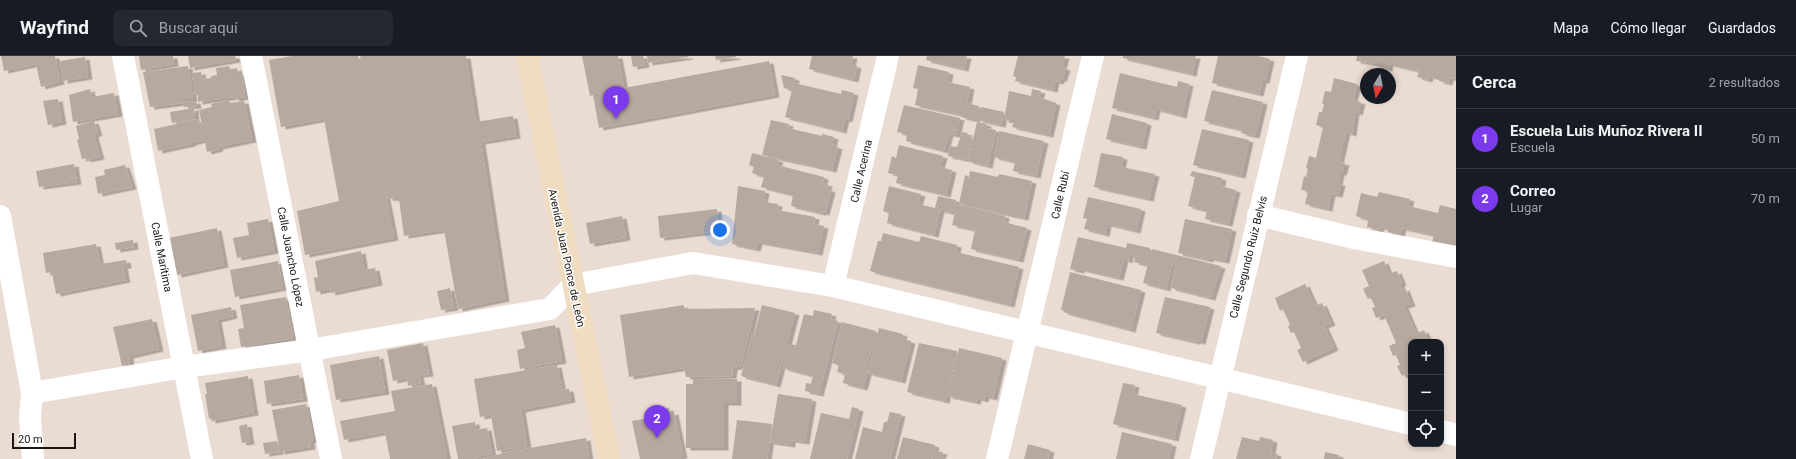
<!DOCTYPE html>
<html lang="es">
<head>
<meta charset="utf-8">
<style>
	body { margin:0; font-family:Roboto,sans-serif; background:#242831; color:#f1f3f6 }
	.controls { position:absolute; right:12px; bottom:12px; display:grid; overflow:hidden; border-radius:8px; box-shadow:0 2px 6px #0003 }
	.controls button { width:36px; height:36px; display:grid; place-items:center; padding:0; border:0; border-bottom:1px solid #363941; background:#171b24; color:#f1f3f6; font:20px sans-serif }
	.compass { position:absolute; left:1360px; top:12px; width:36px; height:36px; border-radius:50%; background:#171b24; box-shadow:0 2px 6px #0003; rotate:190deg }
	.scale { position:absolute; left:12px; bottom:10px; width:64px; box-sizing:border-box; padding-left:4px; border:2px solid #1b1613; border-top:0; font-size:11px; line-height:14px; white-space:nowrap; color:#1b1613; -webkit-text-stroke:3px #fff; paint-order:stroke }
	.you { position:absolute; left:720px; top:174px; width:14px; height:14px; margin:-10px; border:3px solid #fff; border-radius:50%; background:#1a73e8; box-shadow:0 0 0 6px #1a73e833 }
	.badge { display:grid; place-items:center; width:26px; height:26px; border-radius:50%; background:#7c3aed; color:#fff; font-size:13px; font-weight:700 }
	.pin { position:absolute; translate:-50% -33px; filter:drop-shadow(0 1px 2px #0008) }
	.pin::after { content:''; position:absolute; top:21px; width:14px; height:12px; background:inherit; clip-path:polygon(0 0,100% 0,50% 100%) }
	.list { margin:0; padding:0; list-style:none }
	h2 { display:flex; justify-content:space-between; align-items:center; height:52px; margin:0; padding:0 16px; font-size:17px }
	h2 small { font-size:13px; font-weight:400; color:#9ea1a6 }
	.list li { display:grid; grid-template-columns:26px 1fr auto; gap:12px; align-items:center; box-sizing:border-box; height:60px; padding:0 16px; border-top:1px solid #363941 }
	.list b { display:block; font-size:15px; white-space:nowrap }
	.list p { margin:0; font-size:13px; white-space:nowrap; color:#9ea1a6 }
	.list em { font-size:13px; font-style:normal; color:#9ea1a6 }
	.icon { flex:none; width:22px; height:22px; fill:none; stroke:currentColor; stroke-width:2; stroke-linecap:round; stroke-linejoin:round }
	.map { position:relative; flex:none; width:1456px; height:403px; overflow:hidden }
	header { display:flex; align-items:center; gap:24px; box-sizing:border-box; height:56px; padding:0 20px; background:#171b24; border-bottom:1px solid #363941 }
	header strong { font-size:19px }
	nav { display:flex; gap:22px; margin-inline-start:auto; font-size:14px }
	.search { width:280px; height:36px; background:#242831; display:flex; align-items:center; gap:10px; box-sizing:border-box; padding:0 14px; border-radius:8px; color:#9ea1a6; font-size:15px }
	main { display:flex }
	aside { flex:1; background:#171b24 }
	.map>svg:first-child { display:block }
	.building { fill:#b7a8a0; filter:url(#shadow) }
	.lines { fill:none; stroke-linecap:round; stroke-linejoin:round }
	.street { stroke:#fff; stroke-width:22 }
	.secondary { stroke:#f0dcc0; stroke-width:22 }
	.labels { text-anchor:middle; stroke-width:3; stroke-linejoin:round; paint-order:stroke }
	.street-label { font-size:11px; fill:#1b1613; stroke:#fff }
</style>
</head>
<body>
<header>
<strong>Wayfind</strong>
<div class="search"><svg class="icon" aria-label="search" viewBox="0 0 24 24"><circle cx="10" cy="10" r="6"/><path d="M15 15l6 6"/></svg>Buscar aquí</div>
<nav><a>Mapa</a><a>Cómo llegar</a><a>Guardados</a></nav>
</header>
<main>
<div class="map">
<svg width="1456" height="403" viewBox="0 0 1456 403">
	<defs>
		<filter id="shadow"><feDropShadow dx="4.5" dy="2.5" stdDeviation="0" flood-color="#0004"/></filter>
	</defs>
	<rect width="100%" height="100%" fill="#ebdcd3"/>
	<g class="building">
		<path d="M1,0H55L60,26L41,31L36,8L4,15Z"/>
		<path d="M139,0H173L174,8L141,14Z"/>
		<path d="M188,0H235L236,4L190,12Z"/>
		<path d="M292,0H358L394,182L305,199L297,155L339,145L324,63L281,71L269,4Z"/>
		<path d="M360,0H466L476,66L513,60L516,80L481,86L505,243L458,253L444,174L404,180L399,143L388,142Z"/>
		<path d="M582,0H618L624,32L769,5L775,39L599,72L593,39L590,40Z"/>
		<path d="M631,0H643L645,9L633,11Z"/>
		<path d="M647,0H688L689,1L648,7Z"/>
		<path d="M715,0H736V1L716,4Z"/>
		<path d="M812,0H853L851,8L857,10L854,24L809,13Z"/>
		<path d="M927,0H967L964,13L926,4Z"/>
		<path d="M1018,0H1065L1062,11L1066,12L1062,24L1060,23L1059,26L1055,25L1053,34L1015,25L1016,21L1013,20Z"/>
		<path d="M1123,0H1196L1192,18L1123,2Z"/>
		<path d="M1218,0H1258L1270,3L1265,25H1262L1259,38L1212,27Z"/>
		<path d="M1357,0H1456V23L1449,22L1448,27L1439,25V23L1429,20L1428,24L1417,21L1419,15L1389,8L1388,13L1376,10V8L1356,5Z"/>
		<path d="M85,1L88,21L63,25L60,5Z"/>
		<path d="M918,9L949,16L947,26L970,31L967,47L979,50L976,64L961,61L962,59L915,49L918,33L913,32Z"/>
		<path d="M188,10L193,43H187V46L196,45L197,50L184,51L183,47L150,51L143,16Z"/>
		<path d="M229,10L230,14L237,12L238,17H242L245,41L235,43L234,41L198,46V39H195L192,17L201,16L202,23L211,22V20L217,19L216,12Z"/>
		<path d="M1120,17L1177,31L1178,25L1189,28L1182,60L1156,53L1154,62L1112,52Z"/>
		<path d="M781,19L795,22L794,27L841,38L842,34L854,37L848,64L845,63L842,75L785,61L792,34L784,32Z"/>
		<path d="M1334,22L1357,28L1353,44L1361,46L1358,57L1355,56L1352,78L1346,76L1339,106L1345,107L1342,117H1340L1338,127H1341L1338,139L1331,138L1328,153L1305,148L1308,135L1301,134L1304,120L1306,121L1308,113L1306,112L1309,100L1316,102L1323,71L1316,69L1319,56H1322L1324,48H1322L1325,35L1331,36Z"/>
		<path d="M90,33L92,41L114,37L118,58L73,66L69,39Z"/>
		<path d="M1032,33L1041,35L1039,41L1056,47L1049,79L1012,71L1014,65L1004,64L1009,35L1031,40Z"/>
		<path d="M1212,34L1263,46L1255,80L1241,77L1242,74L1204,65Z"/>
		<path d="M58,43L62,66L48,69L43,45Z"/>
		<path d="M229,44L230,47L244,45L252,84L218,91L219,93L207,96L199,54L212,51L211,48Z"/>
		<path d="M904,49L960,62L956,79L949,78L944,95L906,85L907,78L897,76Z"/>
		<path d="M981,51L1004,56L1001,69L978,64Z"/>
		<path d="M194,52L195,63L172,67L170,56Z"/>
		<path d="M1112,58L1147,67L1142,91L1106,83Z"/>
		<path d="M199,63L203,84L191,87V88L158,95L154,73Z"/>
		<path d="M771,64L789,68L788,72L822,80V78L834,81L832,89L838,91L832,114L762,99Z"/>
		<path d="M94,65L98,77L94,79L100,101L86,104V102L82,103L77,84L79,83L76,70Z"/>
		<path d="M977,66L987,68L986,72L996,74L988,110L968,105Z"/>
		<path d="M1202,73L1249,84L1241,120L1193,109Z"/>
		<path d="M999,75L1044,85L1036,120L1013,115L1015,106L994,101Z"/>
		<path d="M962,76L968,77L967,80L972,81L967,104L948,100L950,90L957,91Z"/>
		<path d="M899,89L943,100L940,111L952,114L946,139L896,127L898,119L888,117L892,100L896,102Z"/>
		<path d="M752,97L779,104L777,109L824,121L823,127L828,128L827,133L831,134L825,157L822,156L821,157L791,150L793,139L761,131L764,121L752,117L754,111L749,109Z"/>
		<path d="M1101,97L1123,101L1121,111L1155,118L1149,143L1094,131Z"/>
		<path d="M74,108L77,126L39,131L36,115Z"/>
		<path d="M125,109L132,131L98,138L95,121L105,119L104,114Z"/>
		<path d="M970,115L998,121L999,118L1032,125L1024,162L959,148L965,119L969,121Z"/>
		<path d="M1192,115L1222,122L1220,130L1236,134L1228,168L1205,163L1207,155L1188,150L1195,121L1190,120Z"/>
		<path d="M738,130L765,135L763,146L778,148L777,154L815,161L814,168L824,170L818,197L758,186L756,193L732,188Z"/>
		<path d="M889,130L921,138L918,148L935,152L938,140L956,144L953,157L940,154L934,179L887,167L889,157L883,155Z"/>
		<path d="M1379,136L1410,143L1408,150L1438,157L1440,149L1456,153V192L1432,186L1434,179L1402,172L1400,179L1388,176V173L1380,171L1379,174L1367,171L1368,164L1356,160L1361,137L1377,141Z"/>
		<path d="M1088,141L1141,153L1136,175L1107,168L1105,178L1084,173L1087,163L1083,162Z"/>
		<path d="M957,148L1005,160L1004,166L1027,172L1019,204L971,193L975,174L952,169Z"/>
		<path d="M717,153L719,175L660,182L658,160Z"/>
		<path d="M622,160L626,182L590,188L586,167Z"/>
		<path d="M268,163L274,195L237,202L233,182L249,179L247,167Z"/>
		<path d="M1185,163L1232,173L1225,205L1209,202V204L1178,197Z"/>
		<path d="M217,172L224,209L177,219L169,182Z"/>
		<path d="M883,177L919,186L921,180L957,189L956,196L1019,211L1010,249L870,215L878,185H881Z"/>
		<path d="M1078,181L1126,192L1127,187L1150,192L1146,209L1134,206L1135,201L1129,199L1128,205L1124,203L1119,222L1080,213V215L1070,213Z"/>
		<path d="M133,184L134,191L116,194L115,187Z"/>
		<path d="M96,188L100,208L126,204L127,210H123L126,224L56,238L52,216L46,217L43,197Z"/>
		<path d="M1152,193L1221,210L1211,242L1171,232L1176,209L1172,208L1166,233L1143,227Z"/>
		<path d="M361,195L364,214L375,212L378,227L331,237L330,233L316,236L314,222L318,221L315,205Z"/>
		<path d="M278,205L283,232L235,241L230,214Z"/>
		<path d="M1384,205L1389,218L1397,215L1402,227L1400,228L1402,234L1405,232L1411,248L1404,250L1416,278L1424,274L1429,286H1411V325L1408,317L1402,320L1397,310L1400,309L1396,299L1393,300L1389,290L1396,287L1384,259L1376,262L1372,252L1375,251L1371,242L1368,243L1363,233L1369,230L1362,214Z"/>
		<path d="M1070,216L1141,234L1131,274L1063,256L1064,254H1061Z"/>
		<path d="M1305,228L1315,250L1322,247L1331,267L1324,270L1334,292L1303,306L1297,294L1301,292L1294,276L1291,277L1288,270L1290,269L1283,253L1280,255L1275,242Z"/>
		<path d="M450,232L454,252L441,254L437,235Z"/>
		<path d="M286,241L293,282L241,291L238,273L244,272L240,249Z"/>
		<path d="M1165,241L1210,251L1201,286L1196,285L1195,286L1156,277Z"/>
		<path d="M684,249V253L755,252L741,310L733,312L732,320L686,321L684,312L629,321L620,259Z"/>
		<path d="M762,249L795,257L776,329L741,320L752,278L754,279Z"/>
		<path d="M231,251L233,260L217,264L222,290L198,295L191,259Z"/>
		<path d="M814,254L832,258L831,263L838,265L819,338L805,335L806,327L811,328L813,320L783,312L789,288L796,289L804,258L813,260Z"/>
		<path d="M152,263L159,293L129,300L130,308L122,310L113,271Z"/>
		<path d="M842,266L876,275L866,314H868L863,332L843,327L845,318L837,316L839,309L832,307Z"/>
		<path d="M555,269L562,305L520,313L517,294L525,292L521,276Z"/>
		<path d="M879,272L903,278L902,283L911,285L901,325L868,317Z"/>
		<path d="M423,287L429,318L419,319L421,327L408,330L407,322L393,325L387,294Z"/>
		<path d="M919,287L957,295L945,345L907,336Z"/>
		<path d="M959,292L1002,302L993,342L985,340L984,344L977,342L976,346L948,340Z"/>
		<path d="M379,300L385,336L336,344L330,309Z"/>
		<path d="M557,309L562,334L569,333L571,344L521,354L527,390L497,395L491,359L480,361L474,323Z"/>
		<path d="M299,319L303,343L267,348L264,325Z"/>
		<path d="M248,320L254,357L211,365V362L209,363L205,338H207L205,327Z"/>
		<path d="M693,323H737V347H724V392H686V328H693Z"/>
		<path d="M1123,327L1135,329L1133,338L1182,349L1174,383L1113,368Z"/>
		<path d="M432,328L447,403H390L385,376L344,384L340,365L395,355L391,335Z"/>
		<path d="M778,338L812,343L805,386L791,384V389L770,386Z"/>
		<path d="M306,348L313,384L310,385L311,391L280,396L272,354Z"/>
		<path d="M852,351L859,353L847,403H810L821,357L849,363Z"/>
		<path d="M669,352L670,357L674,356L683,400H680L681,403H640L632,365L650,362L649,357Z"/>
		<path d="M890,356L901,358L890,403H855L863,371L882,376L884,366H887Z"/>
		<path d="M737,364L772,368L767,403H732Z"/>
		<path d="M475,366L476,374L487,372L492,398L476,401L477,403H458L452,370Z"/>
		<path d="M247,368L250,386L242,387L239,370Z"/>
		<path d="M1122,376L1172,388L1169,403H1116Z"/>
		<path d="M903,381L935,389L932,403H897Z"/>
		<path d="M1242,381L1259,385L1260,381L1273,384L1271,396L1277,398L1276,403H1236Z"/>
		<path d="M586,382L589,403H483L507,396Z"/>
		<path d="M277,385L279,396L265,398L263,387Z"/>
		<path d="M1028,388L1050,394L1048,403H1024Z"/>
		<path d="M936,395L943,396L941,401L946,403H934Z"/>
		<path d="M1325,396L1339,399L1338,403H1324Z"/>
	</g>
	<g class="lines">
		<g class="street">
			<path d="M123,0L202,403"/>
			<path d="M251,0L331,403"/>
			<path d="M1258,159L1354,182L1456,201"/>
			<path d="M0,160L32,337L30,362L33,403"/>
			<path d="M833,230L888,0"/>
			<path d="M32,337L184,311L310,294L550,253L573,229L693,207L833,230L1411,368"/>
			<path d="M1441,375L1456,379"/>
			<path d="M997,403L1093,0"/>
			<path d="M1201,403L1297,0"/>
		</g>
		<path class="secondary" d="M527,0L609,403"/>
	</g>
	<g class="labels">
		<g class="street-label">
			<text transform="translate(861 115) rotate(-77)" y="4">Calle Acerina</text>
			<text transform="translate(1060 139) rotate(-77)" y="4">Calle Rubí</text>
			<text transform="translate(162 201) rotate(79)" y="4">Calle Marítima</text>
			<text transform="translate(291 201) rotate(79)" y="4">Calle Juancho López</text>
			<text transform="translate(1248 201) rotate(-76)" y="4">Calle Segundo Ruiz Belvis</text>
			<text transform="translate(567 202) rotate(78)" y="4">Avenida Juan Ponce de León</text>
		</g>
	</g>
</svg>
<div class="controls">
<button>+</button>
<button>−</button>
<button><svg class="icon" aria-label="locate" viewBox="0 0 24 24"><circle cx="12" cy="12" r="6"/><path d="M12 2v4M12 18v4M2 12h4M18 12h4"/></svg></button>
</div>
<svg class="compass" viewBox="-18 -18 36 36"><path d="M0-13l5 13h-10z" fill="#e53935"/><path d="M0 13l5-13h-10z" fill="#9ea1a6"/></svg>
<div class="scale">20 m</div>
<div class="you"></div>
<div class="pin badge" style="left:616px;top:63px">1</div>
<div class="pin badge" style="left:657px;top:382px">2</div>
</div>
<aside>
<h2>Cerca<small>2 resultados</small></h2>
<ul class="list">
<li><span class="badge">1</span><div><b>Escuela Luis Muñoz Rivera II</b><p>Escuela</p></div><em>50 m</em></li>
<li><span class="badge">2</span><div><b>Correo</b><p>Lugar</p></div><em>70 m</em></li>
</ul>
</aside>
</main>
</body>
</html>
